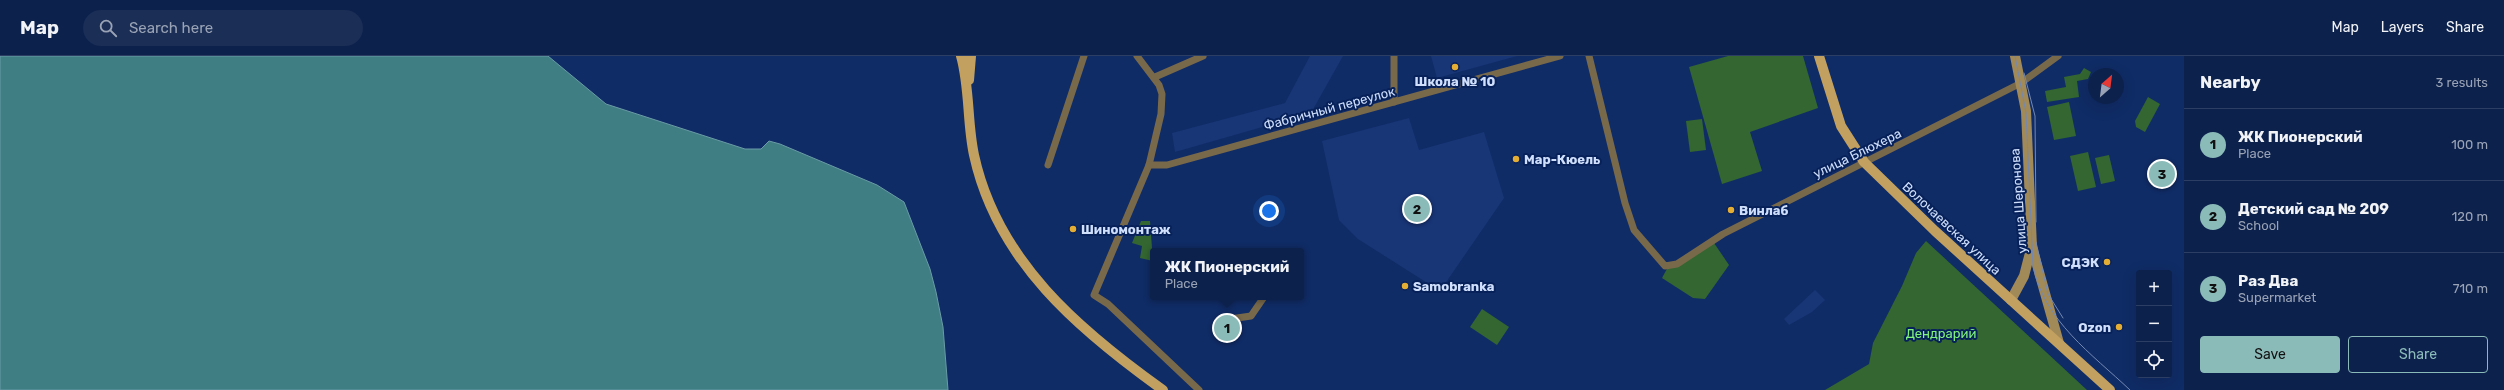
<!DOCTYPE html>
<html lang="en">
<head>
<meta charset="utf-8">
<style>
	body { margin:0; font-family:Rubik,sans-serif; background:#1a2e56; color:#f1f3f6 }
	.controls { position:absolute; right:12px; bottom:12px; display:grid; overflow:hidden; border-radius:4px; box-shadow:0 4px 16px #0002 }
	.controls button { width:36px; height:36px; display:grid; place-items:center; padding:0; border:0; border-bottom:1px solid #2c3e64; background:#0c214c; color:#f1f3f6; font:20px sans-serif }
	.compass { position:absolute; left:2088px; top:12px; width:36px; height:36px; border-radius:50%; background:#0c214c; box-shadow:0 4px 16px #0002; rotate:28deg }
	.you { position:absolute; left:1269px; top:155px; width:14px; height:14px; margin:-10px; border:3px solid #fff; border-radius:50%; background:#1a73e8; box-shadow:0 0 0 6px #1a73e833 }
	.badge { display:grid; place-items:center; width:26px; height:26px; border-radius:50%; background:#8bbbb9; color:#111; font-size:13px; font-weight:700 }
	.pin { position:absolute; translate:-50% -50%; border:2px solid #fff; box-shadow:0 1px 4px #0006 }
	.popup { position:absolute; left:1150px; top:192px; width:154px; height:52px; box-sizing:border-box; display:grid; place-content:center; border-radius:4px; background:#0c214c; filter:drop-shadow(0 1px 3px #0005); font-size:13px; white-space:nowrap; color:#9aa3b5 }
	.popup b { font-size:15px; color:#f1f3f6 }
	.popup::after { content:''; position:absolute; left:50%; top:100%; margin-left:-8px; border:8px solid transparent; border-top-color:#0c214c }
	.list { margin:0; padding:0; list-style:none }
	h2 { display:flex; justify-content:space-between; align-items:center; height:52px; margin:0; padding:0 16px; font-size:17px }
	h2 small { font-size:13px; font-weight:400; color:#9aa3b5 }
	.list li { display:grid; grid-template-columns:26px 1fr auto; gap:12px; align-items:center; box-sizing:border-box; height:72px; padding:0 16px; border-top:1px solid #2c3e64 }
	.list b { display:block; font-size:15px; white-space:nowrap }
	.list p { margin:0; font-size:13px; white-space:nowrap; color:#9aa3b5 }
	.list em { font-size:13px; font-style:normal; color:#9aa3b5 }
	.actions { display:flex; gap:8px; padding:12px 16px }
	.actions a { flex:1; padding:9px 0; border:1px solid #8bbbb9; border-radius:4px; text-align:center; font-size:14px; color:#8bbbb9 }
	.actions .main { background:#8bbbb9; color:#111 }
	.icon { flex:none; width:22px; height:22px; fill:none; stroke:currentColor; stroke-width:2; stroke-linecap:round; stroke-linejoin:round }
	.map { position:relative; flex:none; width:2184px; height:334px; overflow:hidden }
	header { display:flex; align-items:center; gap:24px; box-sizing:border-box; height:56px; padding:0 20px; background:#0c214c; border-bottom:1px solid #2c3e64 }
	header strong { font-size:19px }
	nav { display:flex; gap:22px; margin-inline-start:auto; font-size:14px }
	.search { width:280px; height:36px; background:#1a2e56; display:flex; align-items:center; gap:10px; box-sizing:border-box; padding:0 14px; border-radius:22px; color:#9aa3b5; font-size:15px }
	main { display:flex }
	aside { flex:1; background:#0c214c }
	.map>svg:first-child { display:block }
	.built { fill:#183576 }
	.green { fill:#336631 }
	.water { fill:#3f7e83; stroke:#6a9ba7 }
	.lines { fill:none; stroke-linecap:round; stroke-linejoin:round }
	.minor { stroke:#79694b; stroke-width:7 }
	.secondary { stroke:#a28958; stroke-width:10 }
	.primary { stroke:#c2a160; stroke-width:10 }
	.tram { stroke:#7389b3; stroke-width:1 }
	.poi-dot { fill:#e4ae35; stroke:#07215a; stroke-width:1.5 }
	.labels { text-anchor:middle; stroke-width:4; stroke-linejoin:round; paint-order:stroke }
	.poi-label { font-size:13px; font-weight:bold; fill:#d0e0fc; stroke:#07215a; text-anchor:start }
	.street-label { font-size:13px; fill:#d0e0fc; stroke:#07215a }
	.park-label { font-size:13px; fill:#81f47b; stroke:#07215a }
</style>
</head>
<body>
<header>
<strong>Map</strong>
<div class="search"><svg class="icon" aria-label="search" viewBox="0 0 24 24"><circle cx="10" cy="10" r="6"/><path d="M15 15l6 6"/></svg>Search here</div>
<nav><a>Map</a><a>Layers</a><a>Share</a></nav>
</header>
<main>
<div class="map">
<svg width="2184" height="334" viewBox="0 0 2184 334">
	<rect width="100%" height="100%" fill="#102c66"/>
	<g class="built">
		<path d="M1310,0H1343L1311,57L1175,96L1172,77L1285,47Z"/>
		<path d="M1431,0H1517L1437,22Z"/>
		<path d="M1409,62L1419,94L1484,76L1504,142L1440,235L1358,183L1339,164L1322,85Z"/>
		<path d="M1815,234L1825,244L1812,256L1789,269L1784,263Z"/>
	</g>
	<g class="green">
		<path d="M1728,0H1803L1818,52L1750,76L1762,115L1722,128L1689,11Z"/>
		<path d="M2084,12L2091,16L2088,23L2077,25L2079,41L2047,46L2045,35L2066,31L2064,21L2080,18Z"/>
		<path d="M2148,41L2160,48L2145,76L2136,71L2135,65Z"/>
		<path d="M2069,46L2076,80L2054,84L2047,51Z"/>
		<path d="M1702,63L1706,94L1690,96L1686,65Z"/>
		<path d="M2088,96L2096,131L2078,135L2070,100Z"/>
		<path d="M2109,99L2115,125L2101,128L2095,102Z"/>
		<path d="M1141,165H1150L1153,205L1140,202L1142,190L1132,187Z"/>
		<path d="M1926,185L2087,334H1825L1869,308L1873,287L1902,230L1916,197Z"/>
		<path d="M1714,187L1729,209L1705,243L1693,242L1662,222L1669,209Z"/>
		<path d="M1482,253L1509,271L1497,289L1470,271Z"/>
	</g>
	<path class="water" d="M0,0H548L606,48L745,93H761L769,85L780,88L877,129L904,146L930,213L936,236L943,271L948,334H0Z"/>
	<g class="lines">
		<g class="minor">
			<path d="M1137,0L1159,29L1162,38L1161,58L1149,109L1094,239L1108,248L1199,334"/>
			<path d="M1589,0L1625,147L1634,174L1665,210L1677,208L1723,178L2021,27L2058,0"/>
			<path d="M1155,21L1203,0"/>
			<path d="M1394,46V0"/>
			<path d="M1048,109L1084,0"/>
			<path d="M1149,109H1167L1560,0"/>
			<path d="M1223,264L1251,260L1264,241"/>
		</g>
		<g class="secondary">
			<path d="M2015,0L2026,55L2032,191L2059,287"/>
			<path d="M2011,244L2024,220L2031,193"/>
		</g>
		<g class="primary">
			<path d="M961,0C970,32 967,67 974,99C997,205 1079,274 1163,334"/>
			<path d="M1819,0L1841,70L1864,106L1935,175L2110,334"/>
			<path d="M969,24L971,0"/>
		</g>
		<g class="tram">
			<path d="M2015,0L2026,57L2033,210C2044,265 2092,298 2130,334"/>
			<path d="M2024,17L2035,60L2036,166"/>
			<path d="M2036,186L2048,238L2063,262"/>
		</g>
	</g>
	<g class="poi-dot">
		<circle cx="1455" cy="11" r="4"/>
		<circle cx="1516" cy="103" r="4"/>
		<circle cx="1731" cy="154" r="4"/>
		<circle cx="1073" cy="173" r="4"/>
		<circle cx="2107" cy="206" r="4"/>
		<circle cx="1405" cy="230" r="4"/>
		<circle cx="2119" cy="271" r="4"/>
	</g>
	<g class="labels">
		<g class="poi-label">
			<text x="1455" y="30" text-anchor="middle">Школа № 10</text>
			<text x="1524" y="108">Мар-Кюель</text>
			<text x="1739" y="159">Винлаб</text>
			<text x="1081" y="178">Шиномонтаж</text>
			<text x="2099" y="211" text-anchor="end">СДЭК</text>
			<text x="1413" y="235">Samobranka</text>
			<text x="2111" y="276" text-anchor="end">Ozon</text>
		</g>
		<g class="street-label">
			<text transform="translate(1329 52) rotate(-15)" y="5">Фабричный переулок</text>
			<text transform="translate(1857 97) rotate(-26)" y="5">улица Блюхера</text>
			<text transform="translate(2018 145) rotate(-94)" y="5">улица Шеронова</text>
			<text transform="translate(1952 172) rotate(43)" y="5">Волочаевская улица</text>
		</g>
		<g class="park-label">
			<text x="1941" y="282">Дендрарий</text>
		</g>
	</g>
</svg>
<div class="controls">
<button>+</button>
<button>−</button>
<button><svg class="icon" aria-label="locate" viewBox="0 0 24 24"><circle cx="12" cy="12" r="6"/><path d="M12 2v4M12 18v4M2 12h4M18 12h4"/></svg></button>
</div>
<svg class="compass" viewBox="-18 -18 36 36"><path d="M0-13l5 13h-10z" fill="#e53935"/><path d="M0 13l5-13h-10z" fill="#9aa3b5"/></svg>
<div class="you"></div>
<div class="pin badge" style="left:1227px;top:272px">1</div>
<div class="popup"><b>ЖК Пионерский</b>Place</div>
<div class="pin badge" style="left:1417px;top:153px">2</div>
<div class="pin badge" style="left:2162px;top:118px">3</div>
</div>
<aside>
<h2>Nearby<small>3 results</small></h2>
<ul class="list">
<li><span class="badge">1</span><div><b>ЖК Пионерский</b><p>Place</p></div><em>100 m</em></li>
<li><span class="badge">2</span><div><b>Детский сад № 209</b><p>School</p></div><em>120 m</em></li>
<li><span class="badge">3</span><div><b>Раз Два</b><p>Supermarket</p></div><em>710 m</em></li>
</ul>
<div class="actions"><a class="main">Save</a><a>Share</a></div>
</aside>
</main>
</body>
</html>
